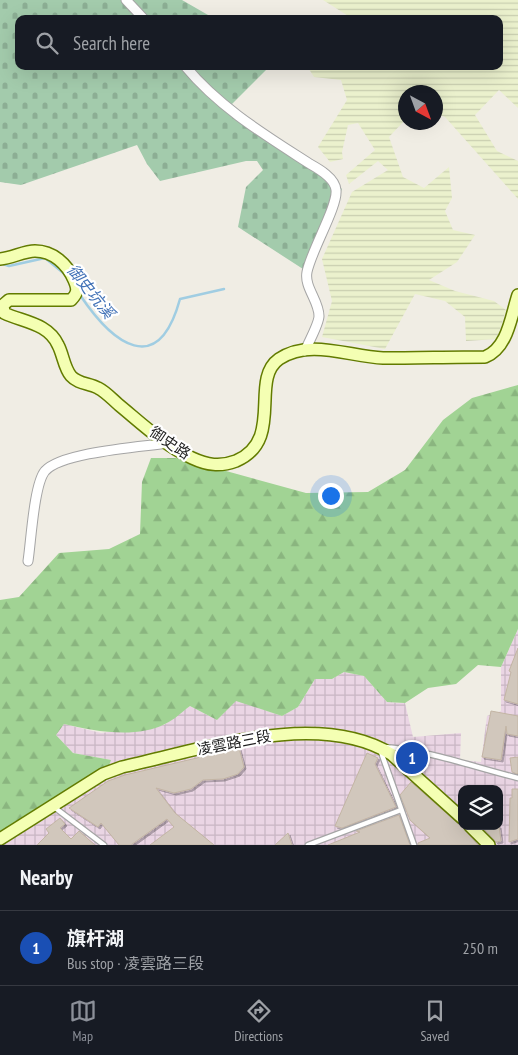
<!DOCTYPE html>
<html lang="en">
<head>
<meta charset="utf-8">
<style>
	body { margin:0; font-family:"PT Sans Narrow","Noto Sans TC",sans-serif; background:#242831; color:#f1f3f6 }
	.controls { position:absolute; right:15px; bottom:15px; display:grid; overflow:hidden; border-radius:10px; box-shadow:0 5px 20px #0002 }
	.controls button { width:45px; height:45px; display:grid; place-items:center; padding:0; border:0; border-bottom:1px solid #363941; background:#171b24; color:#f1f3f6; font:25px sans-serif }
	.compass { position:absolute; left:398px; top:85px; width:45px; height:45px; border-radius:50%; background:#171b24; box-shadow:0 5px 20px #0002; rotate:139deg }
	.you { position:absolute; left:330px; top:495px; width:18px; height:18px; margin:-12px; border:4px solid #fff; border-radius:50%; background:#1a73e8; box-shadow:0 0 0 8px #1a73e833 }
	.badge { display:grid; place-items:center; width:32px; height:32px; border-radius:50%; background:#8c9099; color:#fff; font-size:16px; font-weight:700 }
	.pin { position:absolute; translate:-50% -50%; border:2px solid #fff; box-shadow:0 1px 5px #0006 }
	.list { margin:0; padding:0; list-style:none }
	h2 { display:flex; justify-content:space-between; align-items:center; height:65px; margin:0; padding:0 20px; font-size:21px }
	h2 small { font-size:16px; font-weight:400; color:#9ea1a6 }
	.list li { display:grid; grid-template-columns:32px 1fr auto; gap:15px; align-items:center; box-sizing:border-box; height:75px; padding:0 20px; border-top:1px solid #363941 }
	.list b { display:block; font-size:19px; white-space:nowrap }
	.list p { margin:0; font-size:16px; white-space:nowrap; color:#9ea1a6 }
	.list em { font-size:16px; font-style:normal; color:#9ea1a6 }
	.icon { flex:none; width:28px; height:28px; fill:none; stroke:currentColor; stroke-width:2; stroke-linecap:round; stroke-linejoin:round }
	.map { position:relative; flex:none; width:518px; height:845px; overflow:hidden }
	.search { position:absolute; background:#171b24; box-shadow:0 5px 20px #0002; left:15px; right:15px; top:15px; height:55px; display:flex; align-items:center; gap:12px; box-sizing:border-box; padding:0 18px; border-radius:10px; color:#9ea1a6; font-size:19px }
	.sheet { height:140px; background:#171b24 }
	nav { display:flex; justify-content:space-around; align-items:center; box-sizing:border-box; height:70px; border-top:1px solid #363941; background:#171b24; font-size:14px; color:#9ea1a6 }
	nav a { display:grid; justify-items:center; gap:2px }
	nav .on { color:#8c9099 }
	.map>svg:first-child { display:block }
	.industrial { fill:url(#industrial-grid); fill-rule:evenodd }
	.farmland { fill:url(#farmland-rules) }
	.forest { fill:url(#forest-firs) }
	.cemetery { fill:url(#cemetery-stones) }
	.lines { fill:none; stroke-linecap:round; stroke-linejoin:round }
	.stream { stroke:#a0cde2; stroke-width:2.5 }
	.building { fill:#d1c7bc; stroke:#c3b5a4; filter:url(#shadow) }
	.lane-casing { stroke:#a5a5a5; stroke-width:7 }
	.street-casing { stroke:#a5a5a5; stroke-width:11 }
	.secondary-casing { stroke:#627b00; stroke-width:14 }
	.lane { stroke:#fff; stroke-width:4.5 }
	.street { stroke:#fff; stroke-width:9 }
	.secondary { stroke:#f4ffb3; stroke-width:11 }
	.labels { text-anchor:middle; stroke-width:4.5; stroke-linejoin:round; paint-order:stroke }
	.street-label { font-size:15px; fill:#1e1e1e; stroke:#fff }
	.water-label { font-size:16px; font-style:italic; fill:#4272b7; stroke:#fff }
</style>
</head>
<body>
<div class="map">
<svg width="518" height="845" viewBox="0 0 518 845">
	<defs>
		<pattern id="industrial-grid" width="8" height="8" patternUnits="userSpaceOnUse" patternTransform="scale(1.25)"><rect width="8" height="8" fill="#ead5e4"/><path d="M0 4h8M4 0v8" fill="none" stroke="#c8b6c3"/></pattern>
		<pattern id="farmland-rules" width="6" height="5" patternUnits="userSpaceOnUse" patternTransform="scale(1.25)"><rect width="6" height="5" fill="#ebf1cd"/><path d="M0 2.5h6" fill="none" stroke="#c9ceb0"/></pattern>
		<pattern id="forest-firs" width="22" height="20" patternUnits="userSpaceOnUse" patternTransform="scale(1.25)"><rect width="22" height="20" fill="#a1d394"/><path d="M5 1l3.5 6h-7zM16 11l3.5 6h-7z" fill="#8ab57f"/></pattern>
		<pattern id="cemetery-stones" width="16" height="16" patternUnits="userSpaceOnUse" patternTransform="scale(1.25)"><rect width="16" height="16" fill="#a3cbac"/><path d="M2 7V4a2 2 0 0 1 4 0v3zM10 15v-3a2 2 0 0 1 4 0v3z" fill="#8cae94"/></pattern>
		<filter id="shadow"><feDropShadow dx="2" dy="2" stdDeviation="0" flood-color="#0004"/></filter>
	</defs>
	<rect width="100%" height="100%" fill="#f0ede4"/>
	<path class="industrial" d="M518,629V845H0L111,760L73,753L55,734L64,724L101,733L164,725L190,706L217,720L236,700L282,716L298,707L315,679H332L344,672L364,676L387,702L405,703L413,737L461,733L460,760L481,762L487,716L501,711V667ZM462,789H499V826H462Z"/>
	<path class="farmland" d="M323,0H518V108L499,90L475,115L497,151L518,161V199L445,117L436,114V92H406L405,120L389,137L403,177L424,188L449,167L452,198L445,211L453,230L475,235L457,262L429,280L455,291L494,301L506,310L497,339L466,341L465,317L445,301L415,294L385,349L322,337L332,301L322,259L352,192L388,170L378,161L349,184L346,175L375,150L358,123L348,125L342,152L343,159L330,162L318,147L347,100L341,80L314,77L307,66H499V19H353Z"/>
	<path class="forest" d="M518,385V629L501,667L478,665L456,684L428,688L405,703L387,702L364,676L344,672L332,679H315L298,707L282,716L236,701L217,720L190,706C182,712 174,720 165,724C136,739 93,731 64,724L56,735L73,753L111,760L106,774L0,836V600L19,597L59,553L109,549L140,534L142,482L151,458H179L306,493L368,492L405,470L443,420L472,398Z"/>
	<path class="cemetery" d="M0,0H182L215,19H19V66H270L229,107L326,174L342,189L303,269L238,227L246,187L263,170L257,161H246L160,181L147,164L137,145L21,185L0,182Z"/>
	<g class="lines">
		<g class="stream">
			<path d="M3,264L9,266L45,258L67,276"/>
			<path d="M80,295C113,344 158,379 180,299L224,289"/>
		</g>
	</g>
	<g class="building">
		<path d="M518,648V704L504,700L511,672L509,671Z"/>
		<path d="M491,711L518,716V736L507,734L506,726L501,760L482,757Z"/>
		<path d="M239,748L244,767L238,774L223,779L203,780L191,789L174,793L156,788L175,813L214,845H150L174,827L167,819L131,845H119L101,823L98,827L69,808L108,781L125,775Z"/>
		<path d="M367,753L378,758L375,764L396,807L342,828L335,826Z"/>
		<path d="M518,757V773L517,774L512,772L510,758Z"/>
		<path d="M411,782L463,828L478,845H418V843L430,838L410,820L400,795Z"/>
		<path d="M512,789H518V839L509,842L510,798H512Z"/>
		<path d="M399,815L410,845H328L360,832L356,831Z"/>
		<path d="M60,818L65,824L60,828L71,839L79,831L95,845H37L49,833L46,829Z"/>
		<path d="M481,826H499L501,841L496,842Z"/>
		<path d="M288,833L292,845H275Z"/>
	</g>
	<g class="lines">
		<defs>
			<g id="lane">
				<path d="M385,747C431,751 473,767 518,778"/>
				<path d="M381,752L414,845"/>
				<path d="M54,807L104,845"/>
				<path d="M308,845L401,810"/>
			</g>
			<g id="street">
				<path d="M126,0L144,19"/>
				<path d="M185,66C220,108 265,135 310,164C319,169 335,178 336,190C338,206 311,251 307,272C304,287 319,301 319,316C319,324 308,343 305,351"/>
				<path d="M28,561C31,542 34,484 45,471C62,452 141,447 168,443"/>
			</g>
			<g id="secondary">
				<path d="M0,259C12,258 24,251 35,251C53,251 67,264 74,280C78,289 78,293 71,300H9L3,305L4,313C23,322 48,323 58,345C63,354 64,368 71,376C78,384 89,383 98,388C106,392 112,399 119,405C141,423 165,446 192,458C207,465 220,467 236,461C285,440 249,380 279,359C310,338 350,357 383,358C417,358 451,357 485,357C508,348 511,316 518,295"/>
				<path d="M470,826L489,845"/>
				<path d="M0,839L103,774L122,767C200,750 318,709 391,754L462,818"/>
			</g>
		</defs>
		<use href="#lane" class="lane-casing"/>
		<use href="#street" class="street-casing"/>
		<use href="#secondary" class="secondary-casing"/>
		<use href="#lane" class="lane"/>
		<use href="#street" class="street"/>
		<use href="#secondary" class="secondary"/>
	</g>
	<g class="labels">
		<g class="street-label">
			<text transform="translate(170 443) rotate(34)" y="5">御史路</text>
			<text transform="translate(234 743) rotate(-11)" y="5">凌雲路三段</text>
		</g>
		<g class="water-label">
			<text transform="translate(91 291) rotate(51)" y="6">御史坑溪</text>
		</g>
	</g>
</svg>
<div class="controls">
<button><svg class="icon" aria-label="layers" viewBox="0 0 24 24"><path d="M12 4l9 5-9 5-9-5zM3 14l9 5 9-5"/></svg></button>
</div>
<svg class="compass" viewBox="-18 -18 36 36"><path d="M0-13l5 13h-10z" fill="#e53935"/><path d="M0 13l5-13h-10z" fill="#9ea1a6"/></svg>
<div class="you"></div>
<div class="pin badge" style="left:412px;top:758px;background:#1a4fb4">1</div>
<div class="search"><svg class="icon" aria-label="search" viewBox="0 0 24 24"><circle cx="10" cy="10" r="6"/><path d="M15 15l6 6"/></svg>Search here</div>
</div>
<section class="sheet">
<h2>Nearby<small></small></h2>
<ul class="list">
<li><span class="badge" style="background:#1a4fb4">1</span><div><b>旗杆湖</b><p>Bus stop · 凌雲路三段</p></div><em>250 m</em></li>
</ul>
</section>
<nav>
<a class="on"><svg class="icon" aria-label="map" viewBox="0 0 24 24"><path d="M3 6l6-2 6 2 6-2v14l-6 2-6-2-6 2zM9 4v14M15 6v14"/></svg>Map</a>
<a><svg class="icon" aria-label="directions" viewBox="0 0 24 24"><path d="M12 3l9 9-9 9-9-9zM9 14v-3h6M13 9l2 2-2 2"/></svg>Directions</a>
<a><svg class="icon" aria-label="saved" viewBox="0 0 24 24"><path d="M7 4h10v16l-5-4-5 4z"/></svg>Saved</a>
</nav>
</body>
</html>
